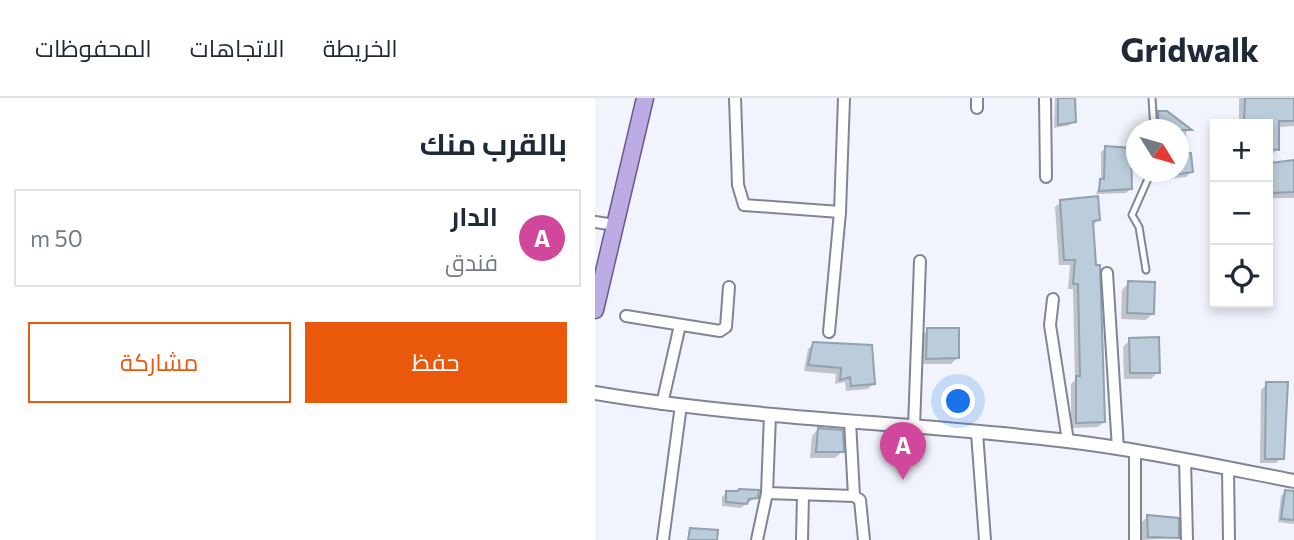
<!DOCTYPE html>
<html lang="ar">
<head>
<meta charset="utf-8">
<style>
	body { margin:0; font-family:Commissioner,Cairo,sans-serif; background:#f6f6f7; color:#1f2937; direction:rtl }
	.controls { position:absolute; right:21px; top:21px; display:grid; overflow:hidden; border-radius:0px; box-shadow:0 4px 10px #0003 }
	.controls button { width:63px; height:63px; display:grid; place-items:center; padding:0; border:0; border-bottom:2px solid #e0e1e3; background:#fff; color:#1f2937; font:35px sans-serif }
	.compass { position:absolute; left:531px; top:21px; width:63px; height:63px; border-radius:50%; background:#fff; box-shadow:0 4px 10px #0003; rotate:127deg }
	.you { position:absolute; left:364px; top:304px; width:24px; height:24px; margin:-18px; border:5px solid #fff; border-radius:50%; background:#1a73e8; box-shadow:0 0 0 10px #1a73e833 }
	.badge { display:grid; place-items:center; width:46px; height:46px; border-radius:50%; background:#ea580c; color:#fff; font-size:23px; font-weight:700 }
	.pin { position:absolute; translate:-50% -58px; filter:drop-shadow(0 2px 4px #0008) }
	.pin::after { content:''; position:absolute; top:37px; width:24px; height:21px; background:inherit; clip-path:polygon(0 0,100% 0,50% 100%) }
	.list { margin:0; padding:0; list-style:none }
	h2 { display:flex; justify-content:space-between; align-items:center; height:91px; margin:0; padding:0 28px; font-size:30px }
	h2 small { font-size:23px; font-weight:400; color:#747a83 }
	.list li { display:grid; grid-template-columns:46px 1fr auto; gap:21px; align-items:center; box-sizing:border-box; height:98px; margin:0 14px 14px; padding:0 14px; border:2px solid #e0e1e3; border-radius:0px }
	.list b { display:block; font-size:26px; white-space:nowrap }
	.list p { margin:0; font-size:23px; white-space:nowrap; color:#747a83 }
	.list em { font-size:23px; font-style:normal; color:#747a83 }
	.actions { display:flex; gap:14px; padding:21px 28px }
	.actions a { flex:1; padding:16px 0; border:2px solid #ea580c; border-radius:0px; text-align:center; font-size:24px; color:#ea580c }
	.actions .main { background:#ea580c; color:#fff }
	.icon { flex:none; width:38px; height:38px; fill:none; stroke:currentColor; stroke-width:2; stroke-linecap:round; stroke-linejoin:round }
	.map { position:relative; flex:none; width:699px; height:442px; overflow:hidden; direction:ltr }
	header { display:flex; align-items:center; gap:42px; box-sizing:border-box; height:98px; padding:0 35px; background:#fff; border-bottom:2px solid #e0e1e3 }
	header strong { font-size:33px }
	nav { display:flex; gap:38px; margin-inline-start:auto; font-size:24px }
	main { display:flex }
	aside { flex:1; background:#fff }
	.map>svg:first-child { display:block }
	.shadow { fill:#0003 }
	.building { fill:#bbccda; stroke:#91a1af; stroke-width:2 }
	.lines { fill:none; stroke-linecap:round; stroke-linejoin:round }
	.service-casing { stroke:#7f8597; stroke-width:9 }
	.minor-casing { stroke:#7f8597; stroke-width:14 }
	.tertiary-casing { stroke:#7f8597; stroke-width:16 }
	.primary-casing { stroke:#6a5796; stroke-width:19 }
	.service { stroke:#fff; stroke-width:5 }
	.minor { stroke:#fff; stroke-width:10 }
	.tertiary { stroke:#fff; stroke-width:12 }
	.primary { stroke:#bdabe3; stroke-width:16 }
</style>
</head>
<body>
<header>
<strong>Gridwalk</strong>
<nav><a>الخريطة</a><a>الاتجاهات</a><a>المحفوظات</a></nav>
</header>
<main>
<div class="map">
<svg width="699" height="442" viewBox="0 0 699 442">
	<rect width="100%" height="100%" fill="#f1f4fc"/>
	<g class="shadow">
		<path d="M460,0H479L480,23L475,27L459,30Z"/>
		<path d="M644,0H699V28L683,29L682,51L676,58L673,57V26H644Z"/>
		<path d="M564,15L591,29V57L596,74L591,79L564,82V74H584V32H559L558,20Z"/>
		<path d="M511,50L535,91L531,95L501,96L506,83V54Z"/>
		<path d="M699,62V100H673V70Z"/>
		<path d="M466,104L503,122L497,128L509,324L503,329L476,330V286L480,282L478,191H473L475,167H464L460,109Z"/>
		<path d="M533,185L558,215L551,222L526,221L527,192Z"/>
		<path d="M333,232L362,260L356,266H325L326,238Z"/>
		<path d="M535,242L563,274L556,281H529L528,249Z"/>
		<path d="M219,246L278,286L273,291L251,293L250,284L240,286L241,276L209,273L213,251Z"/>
		<path d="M672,286L687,360L681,365H665L666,292Z"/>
		<path d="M223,331L247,354L240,360H215L217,338Z"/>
		<path d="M690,394L699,395V426L683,424L686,398Z"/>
		<path d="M131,395L161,399L146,410L127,408V399Z"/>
		<path d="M553,418L582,440L547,442L546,425Z"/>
	</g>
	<g class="building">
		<path d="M463,0H480L481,24L463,27Z"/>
		<path d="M650,0H699V23H684V52L673,51V26H649Z"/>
		<path d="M563,13H572L597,32H564Z"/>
		<path d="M510,48L536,50L537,91L504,93L505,81H509Z"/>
		<path d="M596,55L598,74L584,76V56Z"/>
		<path d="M699,62V94L674,95L675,65Z"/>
		<path d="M503,98L505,122L498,123L501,167H505L510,324L481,325V278H485L483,186H478L480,162H469L465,102Z"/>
		<path d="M533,183L560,184L559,216L532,215Z"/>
		<path d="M332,230H364V260L331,261Z"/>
		<path d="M564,239L565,275H535L534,240Z"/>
		<path d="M218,244L277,247L280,286L256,288L255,279L245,282L246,270L213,267Z"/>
		<path d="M671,284H693L689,361H670Z"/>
		<path d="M223,330L248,332L249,354H221Z"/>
		<path d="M144,391L164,392L163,400L154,401L152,406L131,404V393H143Z"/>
		<path d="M690,392L699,393V422L686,421Z"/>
		<path d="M552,417L584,420V440L553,439Z"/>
		<path d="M95,430L123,432L122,442H93Z"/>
	</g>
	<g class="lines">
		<defs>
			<g id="service">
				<path d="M557,0L559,32"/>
				<path d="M551,172L544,129L537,117L556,74"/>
			</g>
			<g id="minor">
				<path d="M140,0L143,87L149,107L245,114"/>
				<path d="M450,0L451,79"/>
				<path d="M382,10V0"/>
				<path d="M0,124L20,127"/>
				<path d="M512,175L523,351"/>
				<path d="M458,201L455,227L473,343"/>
				<path d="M31,218L125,233L131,229L134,189"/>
				<path d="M234,234L245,114L249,0"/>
				<path d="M67,306L85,227"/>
				<path d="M255,323L259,398"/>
				<path d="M319,329L325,163"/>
				<path d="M382,335L390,442"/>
				<path d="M540,353V442"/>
				<path d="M590,361L592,442"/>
				<path d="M633,370L634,442"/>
				<path d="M172,395L259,398L265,402L269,442"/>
				<path d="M68,442L86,307"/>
				<path d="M162,442L172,395L175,317"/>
				<path d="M207,442L208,397"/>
			</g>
			<path id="tertiary" d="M0,295C153,321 310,324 464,342C543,351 621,368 699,383"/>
			<path id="primary" d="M0,212L50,0"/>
		</defs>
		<use href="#service" class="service-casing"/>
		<use href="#minor" class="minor-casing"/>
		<use href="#tertiary" class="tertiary-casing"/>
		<use href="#primary" class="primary-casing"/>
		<use href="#service" class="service"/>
		<use href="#minor" class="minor"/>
		<use href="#tertiary" class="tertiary"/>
		<use href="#primary" class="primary"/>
	</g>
</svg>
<div class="controls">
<button>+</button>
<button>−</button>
<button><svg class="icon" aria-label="locate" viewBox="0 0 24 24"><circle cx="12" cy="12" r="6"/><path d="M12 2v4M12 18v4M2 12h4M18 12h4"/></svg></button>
</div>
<svg class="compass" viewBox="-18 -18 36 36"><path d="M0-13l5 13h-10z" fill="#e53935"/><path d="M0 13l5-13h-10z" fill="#747a83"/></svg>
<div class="you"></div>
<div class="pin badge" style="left:308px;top:382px;background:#d1479c">A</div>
</div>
<aside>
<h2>بالقرب منك<small></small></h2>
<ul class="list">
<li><span class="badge" style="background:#d1479c">A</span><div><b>الدار</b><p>فندق</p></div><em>50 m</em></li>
</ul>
<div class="actions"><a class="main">حفظ</a><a>مشاركة</a></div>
</aside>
</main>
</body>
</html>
